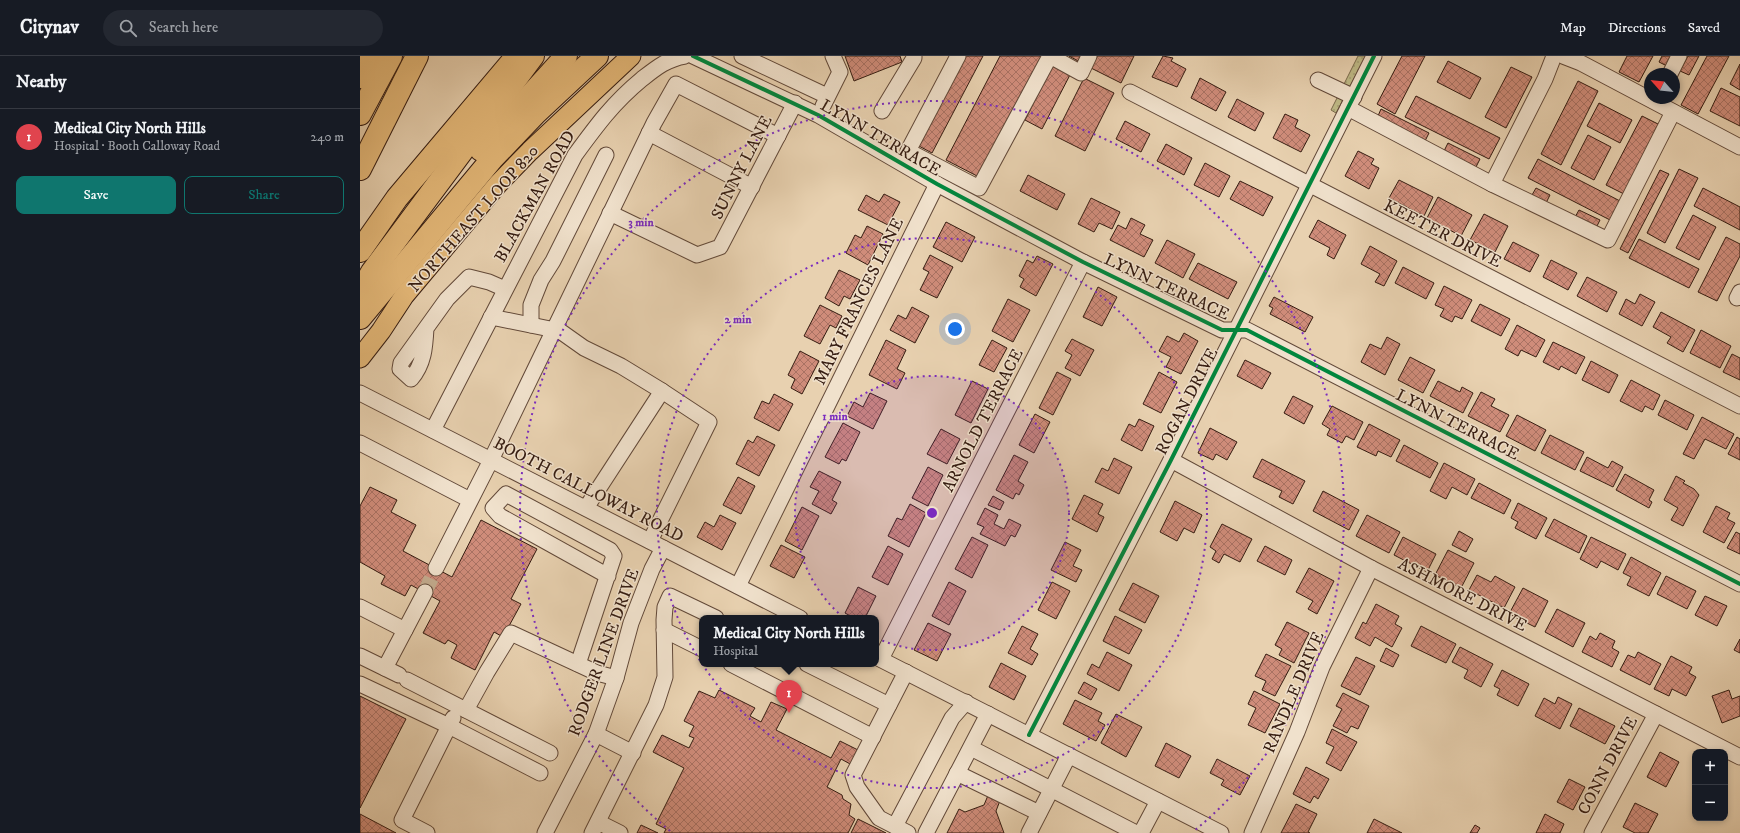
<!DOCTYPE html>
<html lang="en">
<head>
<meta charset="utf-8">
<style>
	body { margin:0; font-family:"IM FELL DW Pica",serif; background:#242831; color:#f1f3f6 }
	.controls { position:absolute; right:12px; bottom:12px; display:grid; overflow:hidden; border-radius:8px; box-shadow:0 2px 6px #0003 }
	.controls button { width:36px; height:36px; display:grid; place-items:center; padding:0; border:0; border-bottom:1px solid #363941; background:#171b24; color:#f1f3f6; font:20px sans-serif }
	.compass { position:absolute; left:1284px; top:12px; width:36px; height:36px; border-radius:50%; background:#171b24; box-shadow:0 2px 6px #0003; rotate:297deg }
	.you { position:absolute; left:595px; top:273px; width:14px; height:14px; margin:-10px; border:3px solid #fff; border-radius:50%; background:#1a73e8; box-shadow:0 0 0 6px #1a73e833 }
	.badge { display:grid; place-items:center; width:26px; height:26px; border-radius:50%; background:#0f766e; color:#fff; font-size:13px; font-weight:700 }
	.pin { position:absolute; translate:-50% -33px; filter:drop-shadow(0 1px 2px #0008) }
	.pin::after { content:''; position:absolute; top:21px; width:14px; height:12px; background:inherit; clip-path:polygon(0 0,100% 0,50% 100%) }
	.popup { position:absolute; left:339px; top:559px; width:180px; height:52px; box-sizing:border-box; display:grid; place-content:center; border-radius:8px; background:#171b24; filter:drop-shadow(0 1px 3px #0005); font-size:13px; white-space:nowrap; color:#9ea1a6 }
	.popup b { font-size:15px; color:#f1f3f6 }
	.popup::after { content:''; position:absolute; left:50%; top:100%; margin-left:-8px; border:8px solid transparent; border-top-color:#171b24 }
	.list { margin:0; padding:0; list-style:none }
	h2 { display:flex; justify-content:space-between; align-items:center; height:52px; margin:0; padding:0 16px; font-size:17px }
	h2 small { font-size:13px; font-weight:400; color:#9ea1a6 }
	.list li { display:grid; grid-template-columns:26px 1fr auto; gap:12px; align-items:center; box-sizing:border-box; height:56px; padding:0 16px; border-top:1px solid #363941 }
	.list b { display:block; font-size:15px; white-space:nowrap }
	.list p { margin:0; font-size:13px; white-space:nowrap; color:#9ea1a6 }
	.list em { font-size:13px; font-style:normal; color:#9ea1a6 }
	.actions { display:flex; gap:8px; padding:12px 16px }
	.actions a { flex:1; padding:9px 0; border:1px solid #0f766e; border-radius:8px; text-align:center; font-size:14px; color:#0f766e }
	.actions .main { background:#0f766e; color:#fff }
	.icon { flex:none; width:22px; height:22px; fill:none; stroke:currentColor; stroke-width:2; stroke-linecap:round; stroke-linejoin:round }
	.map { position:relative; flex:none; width:1380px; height:777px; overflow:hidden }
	header { display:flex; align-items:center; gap:24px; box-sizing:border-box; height:56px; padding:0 20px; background:#171b24; border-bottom:1px solid #363941 }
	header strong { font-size:19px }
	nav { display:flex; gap:22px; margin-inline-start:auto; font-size:14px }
	.search { width:280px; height:36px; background:#242831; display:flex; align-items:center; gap:10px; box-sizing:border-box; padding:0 14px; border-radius:22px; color:#9ea1a6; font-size:15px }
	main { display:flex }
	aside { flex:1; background:#171b24 }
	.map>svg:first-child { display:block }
	.grass { fill:url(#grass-dots); stroke:#7a6a4c }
	.building { fill:url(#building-cross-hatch); stroke:#351c11 }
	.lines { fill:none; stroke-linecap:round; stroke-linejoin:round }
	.minor-tunnel { stroke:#c4ad90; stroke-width:15; stroke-dasharray:15 8; stroke-linecap:butt }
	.minor-casing { stroke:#624939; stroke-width:17 }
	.major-casing { stroke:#351c11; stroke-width:21 }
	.highway-casing { stroke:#351c11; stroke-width:24 }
	.minor { stroke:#f0e1cc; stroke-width:15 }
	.major { stroke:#e4b878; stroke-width:19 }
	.highway { stroke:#e4b878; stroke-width:22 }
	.cycleway-casing { stroke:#f0e1cc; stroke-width:6 }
	.cycleway { stroke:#00873e; stroke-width:4 }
	.ring { fill:none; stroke:#7b2cbf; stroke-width:2; stroke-dasharray:2 4 }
	.labels { text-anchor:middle; stroke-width:3; stroke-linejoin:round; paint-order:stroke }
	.street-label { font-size:17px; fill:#351c11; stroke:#f0e1cc }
	.centre { fill:#7b2cbf; stroke:#f0e1cc; stroke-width:2 }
	.ring-label { font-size:12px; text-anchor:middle; font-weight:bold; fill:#7b2cbf; stroke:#f0e1cc; stroke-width:3; stroke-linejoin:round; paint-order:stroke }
</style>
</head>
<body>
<header>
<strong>Citynav</strong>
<div class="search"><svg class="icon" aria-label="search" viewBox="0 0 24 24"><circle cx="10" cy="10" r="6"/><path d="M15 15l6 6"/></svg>Search here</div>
<nav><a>Map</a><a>Directions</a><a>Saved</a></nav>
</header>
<main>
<aside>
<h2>Nearby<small></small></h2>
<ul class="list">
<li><span class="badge" style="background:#e0444e">1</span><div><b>Medical City North Hills</b><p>Hospital · Booth Calloway Road</p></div><em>240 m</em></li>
</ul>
<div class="actions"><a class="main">Save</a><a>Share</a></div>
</aside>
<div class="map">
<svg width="1380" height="777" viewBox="0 0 1380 777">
	<defs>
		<pattern id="grass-dots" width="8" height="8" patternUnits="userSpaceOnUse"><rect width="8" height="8" fill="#beb986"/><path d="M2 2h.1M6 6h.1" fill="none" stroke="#a49e73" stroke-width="1.8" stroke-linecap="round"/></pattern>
		<pattern id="building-cross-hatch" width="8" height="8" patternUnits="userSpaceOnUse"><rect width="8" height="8" fill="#cf8c7a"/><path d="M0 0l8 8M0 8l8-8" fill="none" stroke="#a97263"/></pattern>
	</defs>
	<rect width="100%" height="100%" fill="#e8d1b0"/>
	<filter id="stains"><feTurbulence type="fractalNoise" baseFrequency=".005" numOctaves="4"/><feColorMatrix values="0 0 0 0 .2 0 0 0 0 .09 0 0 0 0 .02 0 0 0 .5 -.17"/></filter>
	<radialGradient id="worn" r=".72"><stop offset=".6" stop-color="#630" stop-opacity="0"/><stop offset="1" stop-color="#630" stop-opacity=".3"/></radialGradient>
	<path class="grass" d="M998,0H1006L976,57L971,54Z"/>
	<g class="building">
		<path d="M485,0H540L542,6L494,25Z"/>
		<path d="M604,0H623L572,97L557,89Z"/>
		<path d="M640,0H682L619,121L586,104Z"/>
		<path d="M709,0H721L718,5Z"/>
		<path d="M737,0H774L761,27L731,12Z"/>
		<path d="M803,0L813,2L811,5L826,13L817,31L792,21Z"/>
		<path d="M1042,0H1065L1035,58L1017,48Z"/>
		<path d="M1267,0H1293L1279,26L1259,16Z"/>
		<path d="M1302,0H1312L1307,10L1299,6Z"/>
		<path d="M1328,0H1339L1329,19L1320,15Z"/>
		<path d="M1347,0H1369L1338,58L1321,49Z"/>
		<path d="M1088,5L1121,22L1110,43L1077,26Z"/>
		<path d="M694,6L712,15L682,73L665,64Z"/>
		<path d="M1380,8V34L1370,28Z"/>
		<path d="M1151,11L1172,21L1146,72L1125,61Z"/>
		<path d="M724,22L754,37L725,95L695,80Z"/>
		<path d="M840,22L866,36L856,55L831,42Z"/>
		<path d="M1218,25L1238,35L1201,109L1181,98Z"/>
		<path d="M1361,32L1380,41V70L1350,55Z"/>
		<path d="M1056,40L1140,82L1129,103L1045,61Z"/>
		<path d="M877,43L904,57L895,75L868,61Z"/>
		<path d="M1239,47L1272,64L1260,87L1227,70Z"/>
		<path d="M1021,53L1069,77L1065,85L1018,60Z"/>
		<path d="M925,58L938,64L935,71L950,79L941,96L913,82Z"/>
		<path d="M1282,60L1302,70L1266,139L1246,129Z"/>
		<path d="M765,65L790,78L781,96L756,83Z"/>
		<path d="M1228,79L1251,91L1234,124L1211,112Z"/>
		<path d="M1088,87L1120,103L1116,111L1084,95Z"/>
		<path d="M806,88L832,102L824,119L797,105Z"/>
		<path d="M998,95L1014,103L1011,108L1019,112L1009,133L985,120Z"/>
		<path d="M1178,103L1262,146L1252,165L1168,122Z"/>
		<path d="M845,107L870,120L859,141L834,129Z"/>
		<path d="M1319,113L1338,122L1305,187L1287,177Z"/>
		<path d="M1300,114L1309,118L1268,197L1260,193Z"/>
		<path d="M668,119L705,138L697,154L660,135Z"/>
		<path d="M1039,124L1073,141L1064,160L1029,142Z"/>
		<path d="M880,125L913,141L903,160L870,143Z"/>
		<path d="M1176,132L1190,139L1186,147L1172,139Z"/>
		<path d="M1343,132L1380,151V174L1334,150Z"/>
		<path d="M524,138L540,146L528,169L498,154L506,139L519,146Z"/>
		<path d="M1078,141L1112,159L1101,180L1067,162Z"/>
		<path d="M731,142L760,156L752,173L739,167L734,176L718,168Z"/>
		<path d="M1219,154L1240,164L1235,174L1214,163Z"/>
		<path d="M1124,158L1148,170L1135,196L1110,184Z"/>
		<path d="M1333,159L1356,171L1339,204L1316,192Z"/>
		<path d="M771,162L785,169L780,178L793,184L784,201L750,184L758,169L766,173Z"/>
		<path d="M958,164L986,179L974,203L967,199L970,192L949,181Z"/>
		<path d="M586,166L615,181L602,206L573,191Z"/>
		<path d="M507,170L523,178L508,209L486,197L495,179L501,182Z"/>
		<path d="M1366,181L1380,188V200L1357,245L1338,236Z"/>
		<path d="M1279,183L1339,213L1329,232L1269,202Z"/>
		<path d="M807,184L835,198L823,222L795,207Z"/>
		<path d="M1153,186L1179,199L1170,216L1144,203Z"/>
		<path d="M1010,190L1037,205L1024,230L1015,226L1020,218L1001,208Z"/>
		<path d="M570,199L593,211L577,242L560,234L569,216L563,213Z"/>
		<path d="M677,200L693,208L676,240L660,231L664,223L659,220L667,204L673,207Z"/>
		<path d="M1191,204L1217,217L1208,234L1183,221Z"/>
		<path d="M838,207L877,226L868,243L829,223Z"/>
		<path d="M1043,211L1074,227L1066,243L1035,227Z"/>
		<path d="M479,214L500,224L490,243L484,240L479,250L465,242Z"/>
		<path d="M1227,221L1257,236L1247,256L1217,240Z"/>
		<path d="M1084,230L1112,244L1102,263L1095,260L1092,266L1080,260L1084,253L1075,249Z"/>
		<path d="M738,231L757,241L742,270L723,261Z"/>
		<path d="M1280,238L1295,246L1282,270L1259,258L1266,243L1275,248Z"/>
		<path d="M914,241L953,261L945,276L910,258L913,252L909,250Z"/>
		<path d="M648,243L670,254L653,286L632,275Z"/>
		<path d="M1120,248L1150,263L1141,280L1111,265Z"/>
		<path d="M460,249L482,260L476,272L470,269L460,288L444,280Z"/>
		<path d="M552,251L569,260L555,287L530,274L538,259L546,263Z"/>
		<path d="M1301,256L1335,274L1323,296L1307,287L1311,281L1293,271Z"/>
		<path d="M1157,269L1185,284L1176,301L1161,294L1158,300L1145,293Z"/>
		<path d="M1341,274L1371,290L1360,312L1330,297Z"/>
		<path d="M824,277L838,285L821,318L806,311L811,301L799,295L807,280L819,286Z"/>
		<path d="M1027,281L1040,288L1025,319L1001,306L1010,288L1021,293Z"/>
		<path d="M712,283L734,294L720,320L705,312L712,299L705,295Z"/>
		<path d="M526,284L546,294L537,313L545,317L537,333L509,319Z"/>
		<path d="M632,284L647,292L634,316L619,309Z"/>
		<path d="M1193,286L1225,301L1216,318L1201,310L1199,314L1183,306Z"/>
		<path d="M440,295L459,305L442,338L431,332L435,323L428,319Z"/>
		<path d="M1372,298L1380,302V324L1363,316Z"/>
		<path d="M1050,301L1075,314L1063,337L1038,324Z"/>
		<path d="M885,304L911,317L902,333L877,320Z"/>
		<path d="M1231,305L1258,319L1249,337L1222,324Z"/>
		<path d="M697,316L711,323L693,359L679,352Z"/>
		<path d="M799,316L817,326L801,357L783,348Z"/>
		<path d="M1271,324L1300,339L1293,354L1285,350L1282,356L1260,345Z"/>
		<path d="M612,325L628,333L611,367L595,359Z"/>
		<path d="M1078,325L1100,336L1102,331L1113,337L1103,357L1070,340Z"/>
		<path d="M1121,336L1135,343L1131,350L1149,359L1140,376L1108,360Z"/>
		<path d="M510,337L527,345L513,373L487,360L494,346L503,351Z"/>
		<path d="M414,338L433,348L419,375L394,362L402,345L409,348Z"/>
		<path d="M933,340L953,350L944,368L924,357Z"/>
		<path d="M1305,344L1334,359L1327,374L1298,359Z"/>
		<path d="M972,350L1003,366L994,384L986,380L982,387L967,379L970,373L962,368Z"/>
		<path d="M675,358L690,366L674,397L659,389Z"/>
		<path d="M1157,359L1186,374L1175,395L1146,380Z"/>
		<path d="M1342,361L1374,378L1366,393L1345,383L1334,403L1323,398Z"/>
		<path d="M779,363L794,370L782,395L761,384L769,368L775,371Z"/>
		<path d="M483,367L500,376L486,405L482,403L479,408L465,401Z"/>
		<path d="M1009,368L1040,384L1031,401L1018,395L1016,400L997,391Z"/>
		<path d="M850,372L877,386L867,404L856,398L853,404L838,397Z"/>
		<path d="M581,373L600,383L587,408L567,398Z"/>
		<path d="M1190,379L1224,396L1215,414L1181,397Z"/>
		<path d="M397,380L415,389L399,420L376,408L388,384L393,387Z"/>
		<path d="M1377,381L1380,383V404L1368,398Z"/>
		<path d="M1044,389L1078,407L1070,422L1036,405Z"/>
		<path d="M654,399L668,406L658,425L664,429L659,439L656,437L653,443L636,434Z"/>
		<path d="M1227,401L1248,412L1252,405L1263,411L1253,431L1220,415Z"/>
		<path d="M754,402L772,411L759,438L735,426L742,412L748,415Z"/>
		<path d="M902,403L945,425L933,448L919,441L922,435L893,421Z"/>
		<path d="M1084,407L1115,423L1107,439L1092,431L1086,443L1070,435Z"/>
		<path d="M568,411L583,419L568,450L552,442Z"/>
		<path d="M459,415L481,426L472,444L477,447L471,458L452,448L459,435L450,431Z"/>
		<path d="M1265,418L1294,434L1289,444L1292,446L1289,452L1256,434Z"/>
		<path d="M1316,420L1325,425L1323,427L1334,433L1339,439L1323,470L1311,464L1318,452L1304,444Z"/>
		<path d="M378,421L395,430L381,458L363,449Z"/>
		<path d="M1119,427L1151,444L1144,458L1111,442Z"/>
		<path d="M10,431L37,444L31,456L56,469L43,495L92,521L121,464L177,493L151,543L161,548L143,581L134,576L115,614L91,602L97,589L88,584L85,588L63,577L80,545L51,529L45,540L21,528L25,520L0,506V450Z"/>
		<path d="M963,435L999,454L989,474L953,455Z"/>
		<path d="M724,439L743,448L738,458L744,461L737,476L712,463Z"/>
		<path d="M633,440L644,446L640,454L628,449Z"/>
		<path d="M815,445L842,459L834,477L824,472L817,485L800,476Z"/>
		<path d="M1158,447L1187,462L1176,483L1155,472L1158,466L1151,462Z"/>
		<path d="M550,448L566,457L549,491L528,480L537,462L542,464Z"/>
		<path d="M1356,450L1370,457L1367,463L1375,467L1364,487L1343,476Z"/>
		<path d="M442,451L459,460L442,494L425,485Z"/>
		<path d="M625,452L638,459L634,468L644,473L649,463L661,469L655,481L651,479L645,490L620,478L624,471L617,468Z"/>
		<path d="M360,459L376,467L362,494L337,481L345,466L354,471Z"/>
		<path d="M1007,459L1040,476L1029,497L996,480Z"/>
		<path d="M1194,463L1227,480L1219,497L1185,480Z"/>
		<path d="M862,468L892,483L880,506L864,498L859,507L852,503L856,495L850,491Z"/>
		<path d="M1099,475L1113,483L1106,496L1092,489Z"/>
		<path d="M1376,476L1380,478V498L1367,492Z"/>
		<path d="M612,481L628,489L612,522L595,513Z"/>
		<path d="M1043,481L1076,498L1067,516L1034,499Z"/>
		<path d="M1231,481L1266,498L1258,514L1241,505L1237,512L1220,503Z"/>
		<path d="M705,486L721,494L713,510L722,514L716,526L691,514Z"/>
		<path d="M421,489L445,501L434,522L410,510Z"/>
		<path d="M528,490L543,498L528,529L512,521Z"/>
		<path d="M905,490L932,504L925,519L897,505Z"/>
		<path d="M1088,494L1114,507L1101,532L1075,519Z"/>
		<path d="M1271,501L1301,517L1289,540L1267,529L1271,521L1263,517Z"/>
		<path d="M949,512L974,525L957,558L948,553L953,545L936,536Z"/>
		<path d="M1117,519L1131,526L1135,520L1155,531L1144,552L1109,534Z"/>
		<path d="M1306,520L1336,535L1327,553L1297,538Z"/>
		<path d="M589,526L606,535L589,569L572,560Z"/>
		<path d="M692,526L710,535L696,563L678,554Z"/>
		<path d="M773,527L799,540L785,567L759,554Z"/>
		<path d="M498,531L516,540L505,562H494L485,557Z"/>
		<path d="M1163,532L1188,545L1175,571L1149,558Z"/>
		<path d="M1345,540L1367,550L1357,570L1335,559Z"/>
		<path d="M1016,548L1039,560L1035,568L1042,572L1032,591L1015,581L1010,590L995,582L1003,566L1006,568Z"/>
		<path d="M1197,553L1225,567L1213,591L1185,576Z"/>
		<path d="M755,560L782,574L769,598L743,585Z"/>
		<path d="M927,566L949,577L934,607L919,599L922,593L915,589Z"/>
		<path d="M568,567L591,578L577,605L554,594Z"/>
		<path d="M662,570L678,578L670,593L678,598L672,609L648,597Z"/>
		<path d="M1061,570L1096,588L1086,607L1051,590Z"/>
		<path d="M1240,577L1255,585L1252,592L1259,596L1252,611L1222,596L1230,580L1236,584Z"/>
		<path d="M1380,583V597L1374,594Z"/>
		<path d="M1100,591L1133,608L1121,631L1104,622L1108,614L1092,606Z"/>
		<path d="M1026,592L1039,599L1033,611L1020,605Z"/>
		<path d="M747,596L772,609L759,635L727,618L732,608L739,612Z"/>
		<path d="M1278,596L1301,608L1290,629L1260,614L1268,599L1275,602Z"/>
		<path d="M906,598L931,610L915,640L902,634L906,625L895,620Z"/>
		<path d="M1311,600L1332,611L1329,617L1336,621L1326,640L1312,633L1309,640L1294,633Z"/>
		<path d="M996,601L1015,610L1000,639L981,630Z"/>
		<path d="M641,607L666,620L654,644L629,631Z"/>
		<path d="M1142,614L1169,628L1158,650L1137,639L1140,633L1134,630Z"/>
		<path d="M724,626L737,633L731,644L718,637Z"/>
		<path d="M359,634L395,652L390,660L401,666L411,646L427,653L416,674L471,702L480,685L500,695L492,709L481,703L467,731L482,739L483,743L491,748L489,759L495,763L488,777H304L306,773L296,768L324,712L293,696L302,679L329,692L334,682L329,680L334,670L324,665L339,635L355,642Z"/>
		<path d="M1369,634L1372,643L1380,640V660L1362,667L1352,640Z"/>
		<path d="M894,635L920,648L905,677L888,669L896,652L888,648Z"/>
		<path d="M983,637L1009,650L998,673L991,670L987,677L973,670L982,653L976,650Z"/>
		<path d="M0,640L46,663L0,752Z"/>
		<path d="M1198,641L1212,648L1200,673L1175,660L1184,642L1195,648Z"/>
		<path d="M715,644L742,657L738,665L745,669L736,685L703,668Z"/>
		<path d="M1219,652L1255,670L1245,688L1210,670Z"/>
		<path d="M756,658L782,671L766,701L741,687Z"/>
		<path d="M972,673L997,686L981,715L966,707L974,691L966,687Z"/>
		<path d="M806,687L831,700L819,722L795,710Z"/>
		<path d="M1300,696L1319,706L1306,731L1287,721Z"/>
		<path d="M857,703L890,720L880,739L861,729L864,724L850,717Z"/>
		<path d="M946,711L969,723L958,743L954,740L950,747L933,738Z"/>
		<path d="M1209,723L1225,731L1213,754L1197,746Z"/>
		<path d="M629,737L641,742L636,755L644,777H587L599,753L605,756L624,749Z"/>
		<path d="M1275,747L1298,758L1288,777H1275L1263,771Z"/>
		<path d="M936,748L957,758L948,776L950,777H921Z"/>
		<path d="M0,758L36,777H0Z"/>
		<path d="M1185,758L1204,768L1200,777H1176Z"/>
		<path d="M498,763L526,777H491Z"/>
		<path d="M1014,763L1042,777H1007Z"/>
		<path d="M281,769L298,777H277Z"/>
		<path d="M1115,769L1120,772L1117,777H1110Z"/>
	</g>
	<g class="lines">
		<path class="minor-tunnel" d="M65,536L76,512"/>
		<defs>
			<g id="minor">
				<path d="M333,0L458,59L577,128L723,206L862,274H887L1380,528"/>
				<path d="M382,0L467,40"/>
				<path d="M598,0L548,95L619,132L690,0L721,17L729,0"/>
				<path d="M1194,0L1185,23L1132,128L1248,184L1313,56"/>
				<path d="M1203,0L1221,7L1380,91"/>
				<path d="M1310,18L1319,0"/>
				<path d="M958,24L994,41"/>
				<path d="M770,36L1380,350"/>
				<path d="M463,50L480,16L473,0"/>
				<path d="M988,52L1132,128"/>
				<path d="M522,55L554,2V0"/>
				<path d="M289,77L392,131"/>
				<path d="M250,157L337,199L360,191L435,47"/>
				<path d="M1377,242L1380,236"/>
				<path d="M131,261L200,275L224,292L261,310L302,335L226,452"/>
				<path d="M171,269V249L181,224L193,205L246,99"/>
				<path d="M66,272C65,291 64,308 51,323L40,313L41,307L87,243L109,221L129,226L145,233"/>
				<path d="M0,337L440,562"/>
				<path d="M73,374L215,99C237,69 253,47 282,23C296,12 307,3 325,0"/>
				<path d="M0,387L110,444"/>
				<path d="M811,404L1011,512L1380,701"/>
				<path d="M290,485L349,366L302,335"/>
				<path d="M76,512L131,404L294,67L316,28L418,80"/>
				<path d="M378,530L577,128"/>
				<path d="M0,551L45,574"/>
				<path d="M304,574L342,593"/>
				<path d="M0,600L39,619"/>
				<path d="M516,601L861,777"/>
				<path d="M521,603L723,206"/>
				<path d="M218,608L254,500L250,494L146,438L133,452L140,460L248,520"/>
				<path d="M371,608L513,681"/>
				<path d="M447,608L529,649"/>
				<path d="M25,612L65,536"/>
				<path d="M546,616L493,719L497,731L519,762L548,777"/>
				<path d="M47,624L190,697"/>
				<path d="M0,628L89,670L180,717"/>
				<path d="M106,654L127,616L151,577L237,617L256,622"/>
				<path d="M236,678L273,697"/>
				<path d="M669,679L811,404L1014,0"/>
				<path d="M611,692L776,777"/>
				<path d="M597,717L679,757"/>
				<path d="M238,766L260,777"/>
				<path d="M535,770L592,662L606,646"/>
				<path d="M67,777L42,764L93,662"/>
				<path d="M185,777L236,678L256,622L271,567L292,513L303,492"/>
				<path d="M232,777L296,649L305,621L304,564L305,551L310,540L356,562"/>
				<path d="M566,777L628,658"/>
				<path d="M669,777L709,699"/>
				<path d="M781,777L798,745"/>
				<path d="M892,777L937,676L962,611L1011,512"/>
				<path d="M1232,777L1296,658"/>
			</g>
			<path id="major" d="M0,302L21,275L44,240L138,128L170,95L271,0"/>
			<g id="highway">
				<path d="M0,21L11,0"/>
				<path d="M0,58L31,0"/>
				<path d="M121,94L206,0"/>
				<path d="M0,113L57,0"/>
				<path d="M0,195L37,142L156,1"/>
				<path d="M0,237L12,216L173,0"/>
				<path d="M0,262L132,103L176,57L237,0"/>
			</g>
		</defs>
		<use href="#minor" class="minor-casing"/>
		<use href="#major" class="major-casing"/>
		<use href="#highway" class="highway-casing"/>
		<use href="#minor" class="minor"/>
		<use href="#major" class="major"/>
		<use href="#highway" class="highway"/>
		<defs>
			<g id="cycleway">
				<path d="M333,0L458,59L577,128L723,206L862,274H887L1380,528"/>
				<path d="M669,679L811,404L1014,0"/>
			</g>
		</defs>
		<use href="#cycleway" class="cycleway-casing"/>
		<use href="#cycleway" class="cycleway"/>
	</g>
	<circle cx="572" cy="457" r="137" fill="#7b2cbf" fill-opacity=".12"/>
	<g class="ring">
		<circle cx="572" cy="457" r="137"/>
		<circle cx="572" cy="457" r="275"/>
		<path d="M310 775A412 412 0 1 1 834 775"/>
	</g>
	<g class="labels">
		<g class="street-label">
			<text transform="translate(521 81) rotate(30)" y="6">LYNN TERRACE</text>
			<text transform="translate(381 111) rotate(-63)" y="6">SUNNY LANE</text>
			<text transform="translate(174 140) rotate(-61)" y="6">BLACKMAN ROAD</text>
			<text transform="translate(113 162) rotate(-49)" y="6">NORTHEAST LOOP 820</text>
			<text transform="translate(1083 177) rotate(27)" y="6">KEETER DRIVE</text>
			<text transform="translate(807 230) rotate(25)" y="6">LYNN TERRACE</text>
			<text transform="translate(498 245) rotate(-64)" y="6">MARY FRANCES LANE</text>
			<text transform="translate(826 345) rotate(-63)" y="6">ROGAN DRIVE</text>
			<text transform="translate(622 364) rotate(-63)" y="6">ARNOLD TERRACE</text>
			<text transform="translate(1098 368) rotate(27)" y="6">LYNN TERRACE</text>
			<text transform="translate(229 433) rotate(27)" y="6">BOOTH CALLOWAY ROAD</text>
			<text transform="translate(1103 538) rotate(27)" y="6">ASHMORE DRIVE</text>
			<text transform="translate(243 596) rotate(-70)" y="6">RODGER LINE DRIVE</text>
			<text transform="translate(933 636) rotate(-67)" y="6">RANDLE DRIVE</text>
			<text transform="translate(1247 709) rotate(-62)" y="6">CONN DRIVE</text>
		</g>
	</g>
	<circle cx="572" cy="457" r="6" class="centre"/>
	<g class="ring-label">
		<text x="281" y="170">3 min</text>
		<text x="378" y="267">2 min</text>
		<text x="475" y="364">1 min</text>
	</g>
	<rect width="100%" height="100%" filter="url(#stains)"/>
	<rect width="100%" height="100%" fill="url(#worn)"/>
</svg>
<div class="controls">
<button>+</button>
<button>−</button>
</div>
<svg class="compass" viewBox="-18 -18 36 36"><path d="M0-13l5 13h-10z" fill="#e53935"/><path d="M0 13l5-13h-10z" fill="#9ea1a6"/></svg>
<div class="you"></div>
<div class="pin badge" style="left:429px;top:657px;background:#e0444e">1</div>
<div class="popup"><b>Medical City North Hills</b>Hospital</div>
</div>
</main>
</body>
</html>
